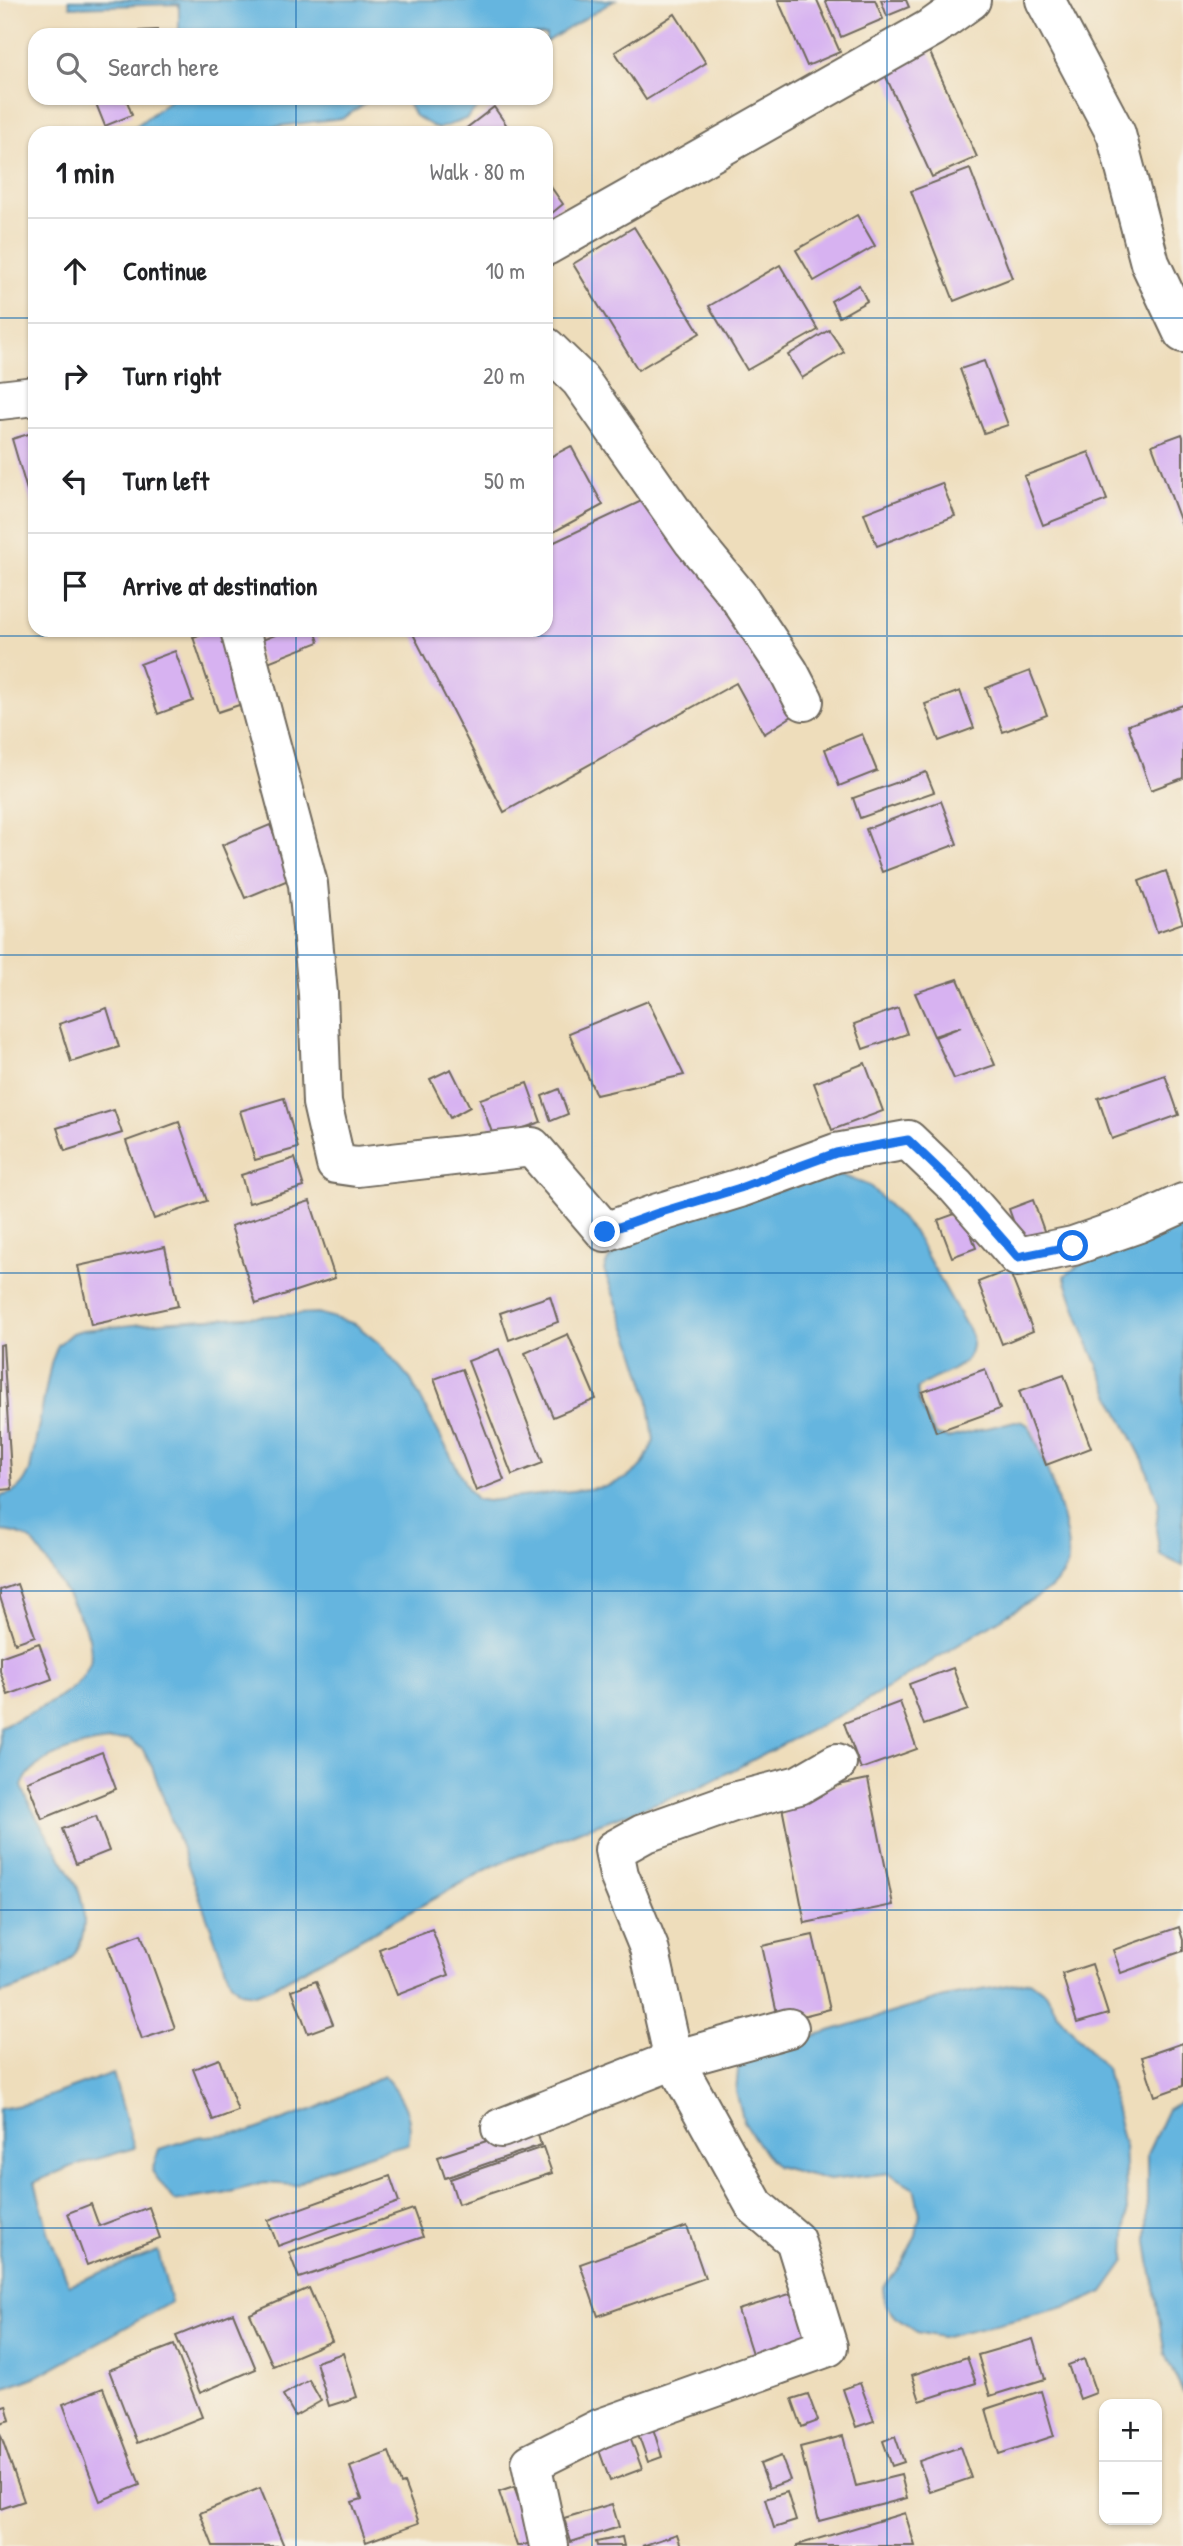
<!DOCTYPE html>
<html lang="en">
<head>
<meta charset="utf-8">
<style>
	body { margin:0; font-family:"Patrick Hand",sans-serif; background:#f6f6f6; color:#202124 }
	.controls { position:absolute; right:21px; bottom:21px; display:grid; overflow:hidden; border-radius:14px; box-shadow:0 2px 5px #0004 }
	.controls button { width:63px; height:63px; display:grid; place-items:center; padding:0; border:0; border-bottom:2px solid #e0e0e0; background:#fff; color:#202124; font:35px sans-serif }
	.stop { position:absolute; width:21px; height:21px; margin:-16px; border:5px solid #1a73e8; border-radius:50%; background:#fff }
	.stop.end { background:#1a73e8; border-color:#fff; box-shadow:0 2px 7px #0008 }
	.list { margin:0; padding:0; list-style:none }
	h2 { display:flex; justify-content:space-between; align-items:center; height:91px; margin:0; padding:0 28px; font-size:30px }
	h2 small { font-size:23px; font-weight:400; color:#757577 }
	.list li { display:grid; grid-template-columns:46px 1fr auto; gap:21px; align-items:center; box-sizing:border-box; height:105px; padding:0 28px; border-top:2px solid #e0e0e0 }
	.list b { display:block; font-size:26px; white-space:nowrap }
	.list em { font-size:23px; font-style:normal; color:#757577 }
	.icon { flex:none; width:38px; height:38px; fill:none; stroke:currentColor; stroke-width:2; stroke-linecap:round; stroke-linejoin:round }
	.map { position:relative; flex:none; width:1183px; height:2546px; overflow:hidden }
	.search { position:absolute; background:#fff; box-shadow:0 2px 5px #0004; left:28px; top:28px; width:525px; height:77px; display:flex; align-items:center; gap:18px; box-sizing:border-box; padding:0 24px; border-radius:21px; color:#757577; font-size:26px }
	.panel { position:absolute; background:#fff; box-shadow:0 2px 5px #0004; left:28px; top:126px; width:525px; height:511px; border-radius:21px }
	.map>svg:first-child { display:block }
	.water { fill:#65b5df; stroke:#487085; stroke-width:2 }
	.building { fill:#d7b2f1 }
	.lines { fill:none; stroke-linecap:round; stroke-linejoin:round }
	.minor-casing { stroke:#6f695d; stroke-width:42 }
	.minor { stroke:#fff; stroke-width:38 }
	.route { stroke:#1a73e8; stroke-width:9 }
	.grid { fill:none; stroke:#1f6fb2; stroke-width:2; stroke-opacity:0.55 }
</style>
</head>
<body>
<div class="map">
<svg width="1183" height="2546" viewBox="0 0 1183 2546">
	<rect width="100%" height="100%" fill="#f7f3e8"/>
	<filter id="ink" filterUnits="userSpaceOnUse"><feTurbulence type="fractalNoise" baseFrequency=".0143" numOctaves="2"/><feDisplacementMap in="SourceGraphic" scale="14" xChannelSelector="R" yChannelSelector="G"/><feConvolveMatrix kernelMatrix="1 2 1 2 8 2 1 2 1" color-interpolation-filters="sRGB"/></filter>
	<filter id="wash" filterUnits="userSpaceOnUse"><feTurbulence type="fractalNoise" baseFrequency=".00686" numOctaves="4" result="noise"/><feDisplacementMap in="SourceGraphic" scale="28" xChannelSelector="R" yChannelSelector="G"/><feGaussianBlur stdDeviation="1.57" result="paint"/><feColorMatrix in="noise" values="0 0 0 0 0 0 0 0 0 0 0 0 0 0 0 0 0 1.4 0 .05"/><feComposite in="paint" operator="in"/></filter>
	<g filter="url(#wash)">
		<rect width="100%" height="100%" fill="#edb"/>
		<g class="water">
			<path d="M69,0H615L546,42V35H179V4L70,7Z"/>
			<path d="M173,98H373L343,118L272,127L253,133H127Z"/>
			<path d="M405,98H488L466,119L438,129L415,116Z"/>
			<path d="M833,1172L870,1186L913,1231L972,1336C976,1373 939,1370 917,1389L919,1402L933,1431L937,1435L948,1438L1015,1421L1023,1422L1029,1426C1042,1452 1079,1546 1065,1571C1062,1577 1055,1583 1051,1588L860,1705L698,1788L584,1829L493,1866L273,1987L256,1994L240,1992L231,1983L152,1767L143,1750L129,1739C97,1741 34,1751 22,1786C34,1820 58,1849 74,1880C85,1901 89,1933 75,1953C63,1972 21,1988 0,1993V1727C29,1712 78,1697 90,1663C92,1655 90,1639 87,1632C80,1616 42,1549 30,1540C21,1533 11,1532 0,1531V1496C16,1494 24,1485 30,1470L51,1363L58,1345L72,1333L83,1330L173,1321L318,1313L355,1324L381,1345L411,1380L468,1489L476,1499L487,1501L605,1487L627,1478L642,1466L654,1441L648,1395L632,1343L604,1270C610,1251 623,1244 640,1234Z"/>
			<path d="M1183,1211V1566L1160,1555L1156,1529L1159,1503L1143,1460L1113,1401L1086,1338L1064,1276L1103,1249Z"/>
			<path d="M1030,1981L1046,1993L1059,2016L1106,2069L1124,2144L1127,2210L1125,2261L1103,2292L1077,2304L942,2337L917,2332L895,2317L885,2305L883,2288L902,2263L916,2235L920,2214L914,2188L889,2173L829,2180L776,2166L765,2154L744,2122L736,2091L739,2061L782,2045L945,1997Z"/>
			<path d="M113,2073L134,2148L70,2167L35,2182L49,2235L69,2285L158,2251L171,2302L38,2376L0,2390V2109L30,2103Z"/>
			<path d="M384,2076C401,2094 415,2119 408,2144L379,2151L323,2170L296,2185L263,2183L223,2194L174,2201L152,2171L159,2149L197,2137L249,2132L317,2108Z"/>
			<path d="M1183,2101V2393L1165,2355L1147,2242V2154L1168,2109Z"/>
		</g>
		<g id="blocks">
			<g class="building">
				<path d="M778,0H817L840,52L807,66Z"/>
				<path d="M825,0H875L883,19L841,37Z"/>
				<path d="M881,0H906L909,7L887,16Z"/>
				<path d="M675,14L706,63L646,100L615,52Z"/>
				<path d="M157,30V35H98V33Z"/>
				<path d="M927,46L977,157L932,177L881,66Z"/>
				<path d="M103,98H126L132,115L105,126L95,101Z"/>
				<path d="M494,107L512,133H460Z"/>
				<path d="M970,169L1012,278L954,301L911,191Z"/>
				<path d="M546,180L563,204L546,218Z"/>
				<path d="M857,215L875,246L814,281L796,250Z"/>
				<path d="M634,227L700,333L638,370L573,264Z"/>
				<path d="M780,265L818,330L747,370L709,306Z"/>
				<path d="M859,285L867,301L839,317L831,301Z"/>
				<path d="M829,330L844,352L802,378L788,355Z"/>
				<path d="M984,361L1008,425L984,433L960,369Z"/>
				<path d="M35,432V514H34L12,439Z"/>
				<path d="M1182,434L1183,437V528L1152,445Z"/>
				<path d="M571,446L603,505L546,536V459Z"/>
				<path d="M1089,452L1107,500L1043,525L1024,476Z"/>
				<path d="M942,483L955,516L877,546L864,513Z"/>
				<path d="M667,489L800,711L764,734L736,683L504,812L411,630H546V546Z"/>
				<path d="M214,630H230L254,700L218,712L193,637Z"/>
				<path d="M287,630H315L319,642L263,664L255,643Z"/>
				<path d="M175,651L193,701L158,714L140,664Z"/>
				<path d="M1030,671L1047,715L1003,732L986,688Z"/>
				<path d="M960,691L974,728L939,741L925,704Z"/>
				<path d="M1183,705V778L1151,790L1128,725Z"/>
				<path d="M862,734L877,771L839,786L825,749Z"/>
				<path d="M926,772L934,792L860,818L853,798Z"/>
				<path d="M941,801L957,844L882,872L866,829Z"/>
				<path d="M270,825L293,878L245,898L222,845Z"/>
				<path d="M1166,871L1183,923L1157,932L1139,881Z"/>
				<path d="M958,979L995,1065L954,1079L935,1037L961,1027L934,1036L915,993Z"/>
				<path d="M648,1001L684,1075L596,1095L569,1033Z"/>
				<path d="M107,1008L119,1047L71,1062L59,1024Z"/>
				<path d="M898,1008L907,1034L863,1049L854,1024Z"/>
				<path d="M865,1063L883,1111L832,1130L814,1083Z"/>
				<path d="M451,1069L470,1107L450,1118L430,1079Z"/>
				<path d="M1165,1075L1179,1115L1112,1139L1098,1098Z"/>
				<path d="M527,1083L541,1122L494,1138L480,1099Z"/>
				<path d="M559,1089L568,1114L551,1121L542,1096Z"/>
				<path d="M284,1098L298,1148L255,1160L240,1111Z"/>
				<path d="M114,1110L122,1133L65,1151L57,1128Z"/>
				<path d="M179,1122L207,1201L154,1219L126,1141Z"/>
				<path d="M295,1158L304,1187L249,1203L241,1175Z"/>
				<path d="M1033,1200L1048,1242L1024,1251L1009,1209Z"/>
				<path d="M310,1201L335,1278L256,1304L231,1226Z"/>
				<path d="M963,1211L976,1248L952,1257L938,1220Z"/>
				<path d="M165,1247L178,1306L91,1325L78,1266Z"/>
				<path d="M1009,1270L1033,1331L1002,1344L978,1282Z"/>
				<path d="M550,1296L558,1322L509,1340L500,1313Z"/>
				<path d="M568,1334L596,1399L553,1417L525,1353Z"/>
				<path d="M3,1344L12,1489L0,1490V1345Z"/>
				<path d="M499,1349L543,1463L512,1475L468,1361Z"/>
				<path d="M462,1369L504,1480L476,1491L434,1379Z"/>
				<path d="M985,1369L1000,1409L936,1432L922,1392Z"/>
				<path d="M1064,1375L1091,1448L1046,1465L1019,1391Z"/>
				<path d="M17,1584L35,1636L15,1643L0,1597V1590Z"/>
				<path d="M39,1643L52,1679L8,1695L0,1671V1657Z"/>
				<path d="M953,1668L968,1710L924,1725L909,1684Z"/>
				<path d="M900,1702L917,1749L861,1769L844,1723Z"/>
				<path d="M102,1752L116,1789L42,1819L27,1781Z"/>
				<path d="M868,1779L893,1905L805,1923L780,1797Z"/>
				<path d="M96,1816L109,1851L76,1864L62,1829Z"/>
				<path d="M1179,1927L1183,1940V1951L1121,1973L1113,1950Z"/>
				<path d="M432,1929L449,1975L397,1995L379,1949Z"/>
				<path d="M141,1934L175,2028L142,2039L108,1946Z"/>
				<path d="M813,1935L830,2009L779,2022L762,1946Z"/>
				<path d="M1092,1964L1108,2014L1077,2023L1062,1974Z"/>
				<path d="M316,1981L333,2024L308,2033L292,1990Z"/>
				<path d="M1183,2043V2086L1155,2096L1142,2057Z"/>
				<path d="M219,2059L238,2111L213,2120L193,2069Z"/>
				<path d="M535,2125L541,2145L445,2178L438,2157Z"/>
				<path d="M543,2147L552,2173L458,2204L450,2179Z"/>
				<path d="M390,2176L399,2202L278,2246L268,2220Z"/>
				<path d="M91,2204L99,2226L149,2207L160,2238L87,2265L68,2213Z"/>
				<path d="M413,2209L423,2237L299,2278L289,2252Z"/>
				<path d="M687,2226L705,2278L598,2316L580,2264Z"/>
				<path d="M309,2288L332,2341L273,2366L250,2314Z"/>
				<path d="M796,2292L813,2345L755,2363L738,2310Z"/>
				<path d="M233,2313L256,2369L200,2393L176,2336Z"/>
				<path d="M1033,2339L1045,2379L990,2396L978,2355Z"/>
				<path d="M174,2345L202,2417L137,2443L109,2370Z"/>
				<path d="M343,2353L357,2397L329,2406L316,2362Z"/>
				<path d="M967,2357L976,2383L920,2401L912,2375Z"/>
				<path d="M1084,2359L1096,2393L1080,2399L1068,2365Z"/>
				<path d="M309,2380L321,2401L295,2416L283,2395Z"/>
				<path d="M860,2383L874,2421L856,2427L843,2389Z"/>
				<path d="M103,2388L140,2485L100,2501L63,2404Z"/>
				<path d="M1041,2391L1054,2436L999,2454L986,2409Z"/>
				<path d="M808,2394L818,2421L802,2427L792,2399Z"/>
				<path d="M6,2405L10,2420L0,2423V2407Z"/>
				<path d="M651,2422L662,2457L648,2462L636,2428Z"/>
				<path d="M627,2428L642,2469L610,2481L595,2439Z"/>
				<path d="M0,2433L24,2501L0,2509Z"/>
				<path d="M843,2436L856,2486L901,2475L907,2498L819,2521L800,2447Z"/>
				<path d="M895,2436L904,2462L892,2466L883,2441Z"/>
				<path d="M960,2447L971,2478L930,2492L919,2461Z"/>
				<path d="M389,2452L401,2484L404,2483L419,2523L366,2542L352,2502L362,2499L350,2467Z"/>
				<path d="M781,2456L790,2480L769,2488L760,2464Z"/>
				<path d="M514,2487L533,2542L521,2546H517L499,2492Z"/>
				<path d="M260,2488L284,2546H213L200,2513Z"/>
				<path d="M787,2492L796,2521L774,2528L765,2499Z"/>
				<path d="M612,2504L619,2527L571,2542L564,2518Z"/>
				<path d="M905,2513L915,2546H797V2545Z"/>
				<path d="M677,2534L681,2546H642Z"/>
				<path d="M622,2537L624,2546H597L596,2542Z"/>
			</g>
		</g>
	</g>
	<g filter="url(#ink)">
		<use href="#blocks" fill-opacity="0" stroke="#6f695d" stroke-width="2"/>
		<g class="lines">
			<defs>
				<g id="minor">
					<path d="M1045,0L1116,134L1150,263L1183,333"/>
					<path d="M546,246L933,27L971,0"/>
					<path d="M546,347L580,380L693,541L739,597L789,672L804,701"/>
					<path d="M0,400L35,396"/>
					<path d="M240,630L308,884L318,994L322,1103L336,1164L357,1167L532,1147L605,1232L658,1213L740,1188L836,1153L908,1140L956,1186L1018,1257L1073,1246L1139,1223L1183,1203"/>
					<path d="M501,2128L674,2060L649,1948L619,1875L614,1850L643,1834L733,1802L799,1785L837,1763"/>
					<path d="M549,2546L531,2463L601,2428L828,2347L795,2240L755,2206L674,2060L789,2028"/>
				</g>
			</defs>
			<use href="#minor" class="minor-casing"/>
			<use href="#minor" class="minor"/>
		</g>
	</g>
	<g class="lines" filter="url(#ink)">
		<path class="route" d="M605,1232L658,1213L740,1188L836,1153L908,1140L956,1186L1018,1257L1073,1246"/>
	</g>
	<path class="grid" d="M296,0V35M592,0V2546M887,0V2546M296,98V133M0,318H35M546,318H1183M296,630V2546M0,636H1183M0,955H1183M0,1273H1183M0,1591H1183M0,1910H1183M0,2228H1183"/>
</svg>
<div class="controls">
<button>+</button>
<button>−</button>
</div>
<div class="stop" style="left:1073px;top:1246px"></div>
<div class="stop end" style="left:605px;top:1232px"></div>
<div class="search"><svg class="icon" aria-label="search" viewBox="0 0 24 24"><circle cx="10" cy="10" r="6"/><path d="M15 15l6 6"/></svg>Search here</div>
<section class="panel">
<h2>1 min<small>Walk · 80 m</small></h2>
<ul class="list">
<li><svg class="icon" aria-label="ahead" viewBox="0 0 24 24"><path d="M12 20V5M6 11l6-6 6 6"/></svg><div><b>Continue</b></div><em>10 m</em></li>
<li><svg class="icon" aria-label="right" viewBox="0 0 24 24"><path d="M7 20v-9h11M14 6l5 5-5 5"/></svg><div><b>Turn right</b></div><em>20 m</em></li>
<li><svg class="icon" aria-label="left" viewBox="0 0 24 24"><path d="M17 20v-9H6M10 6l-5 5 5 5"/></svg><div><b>Turn left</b></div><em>50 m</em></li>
<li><svg class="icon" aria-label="arrive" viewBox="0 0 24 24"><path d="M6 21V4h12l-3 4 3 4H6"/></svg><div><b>Arrive at destination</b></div></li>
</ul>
</section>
</div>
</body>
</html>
